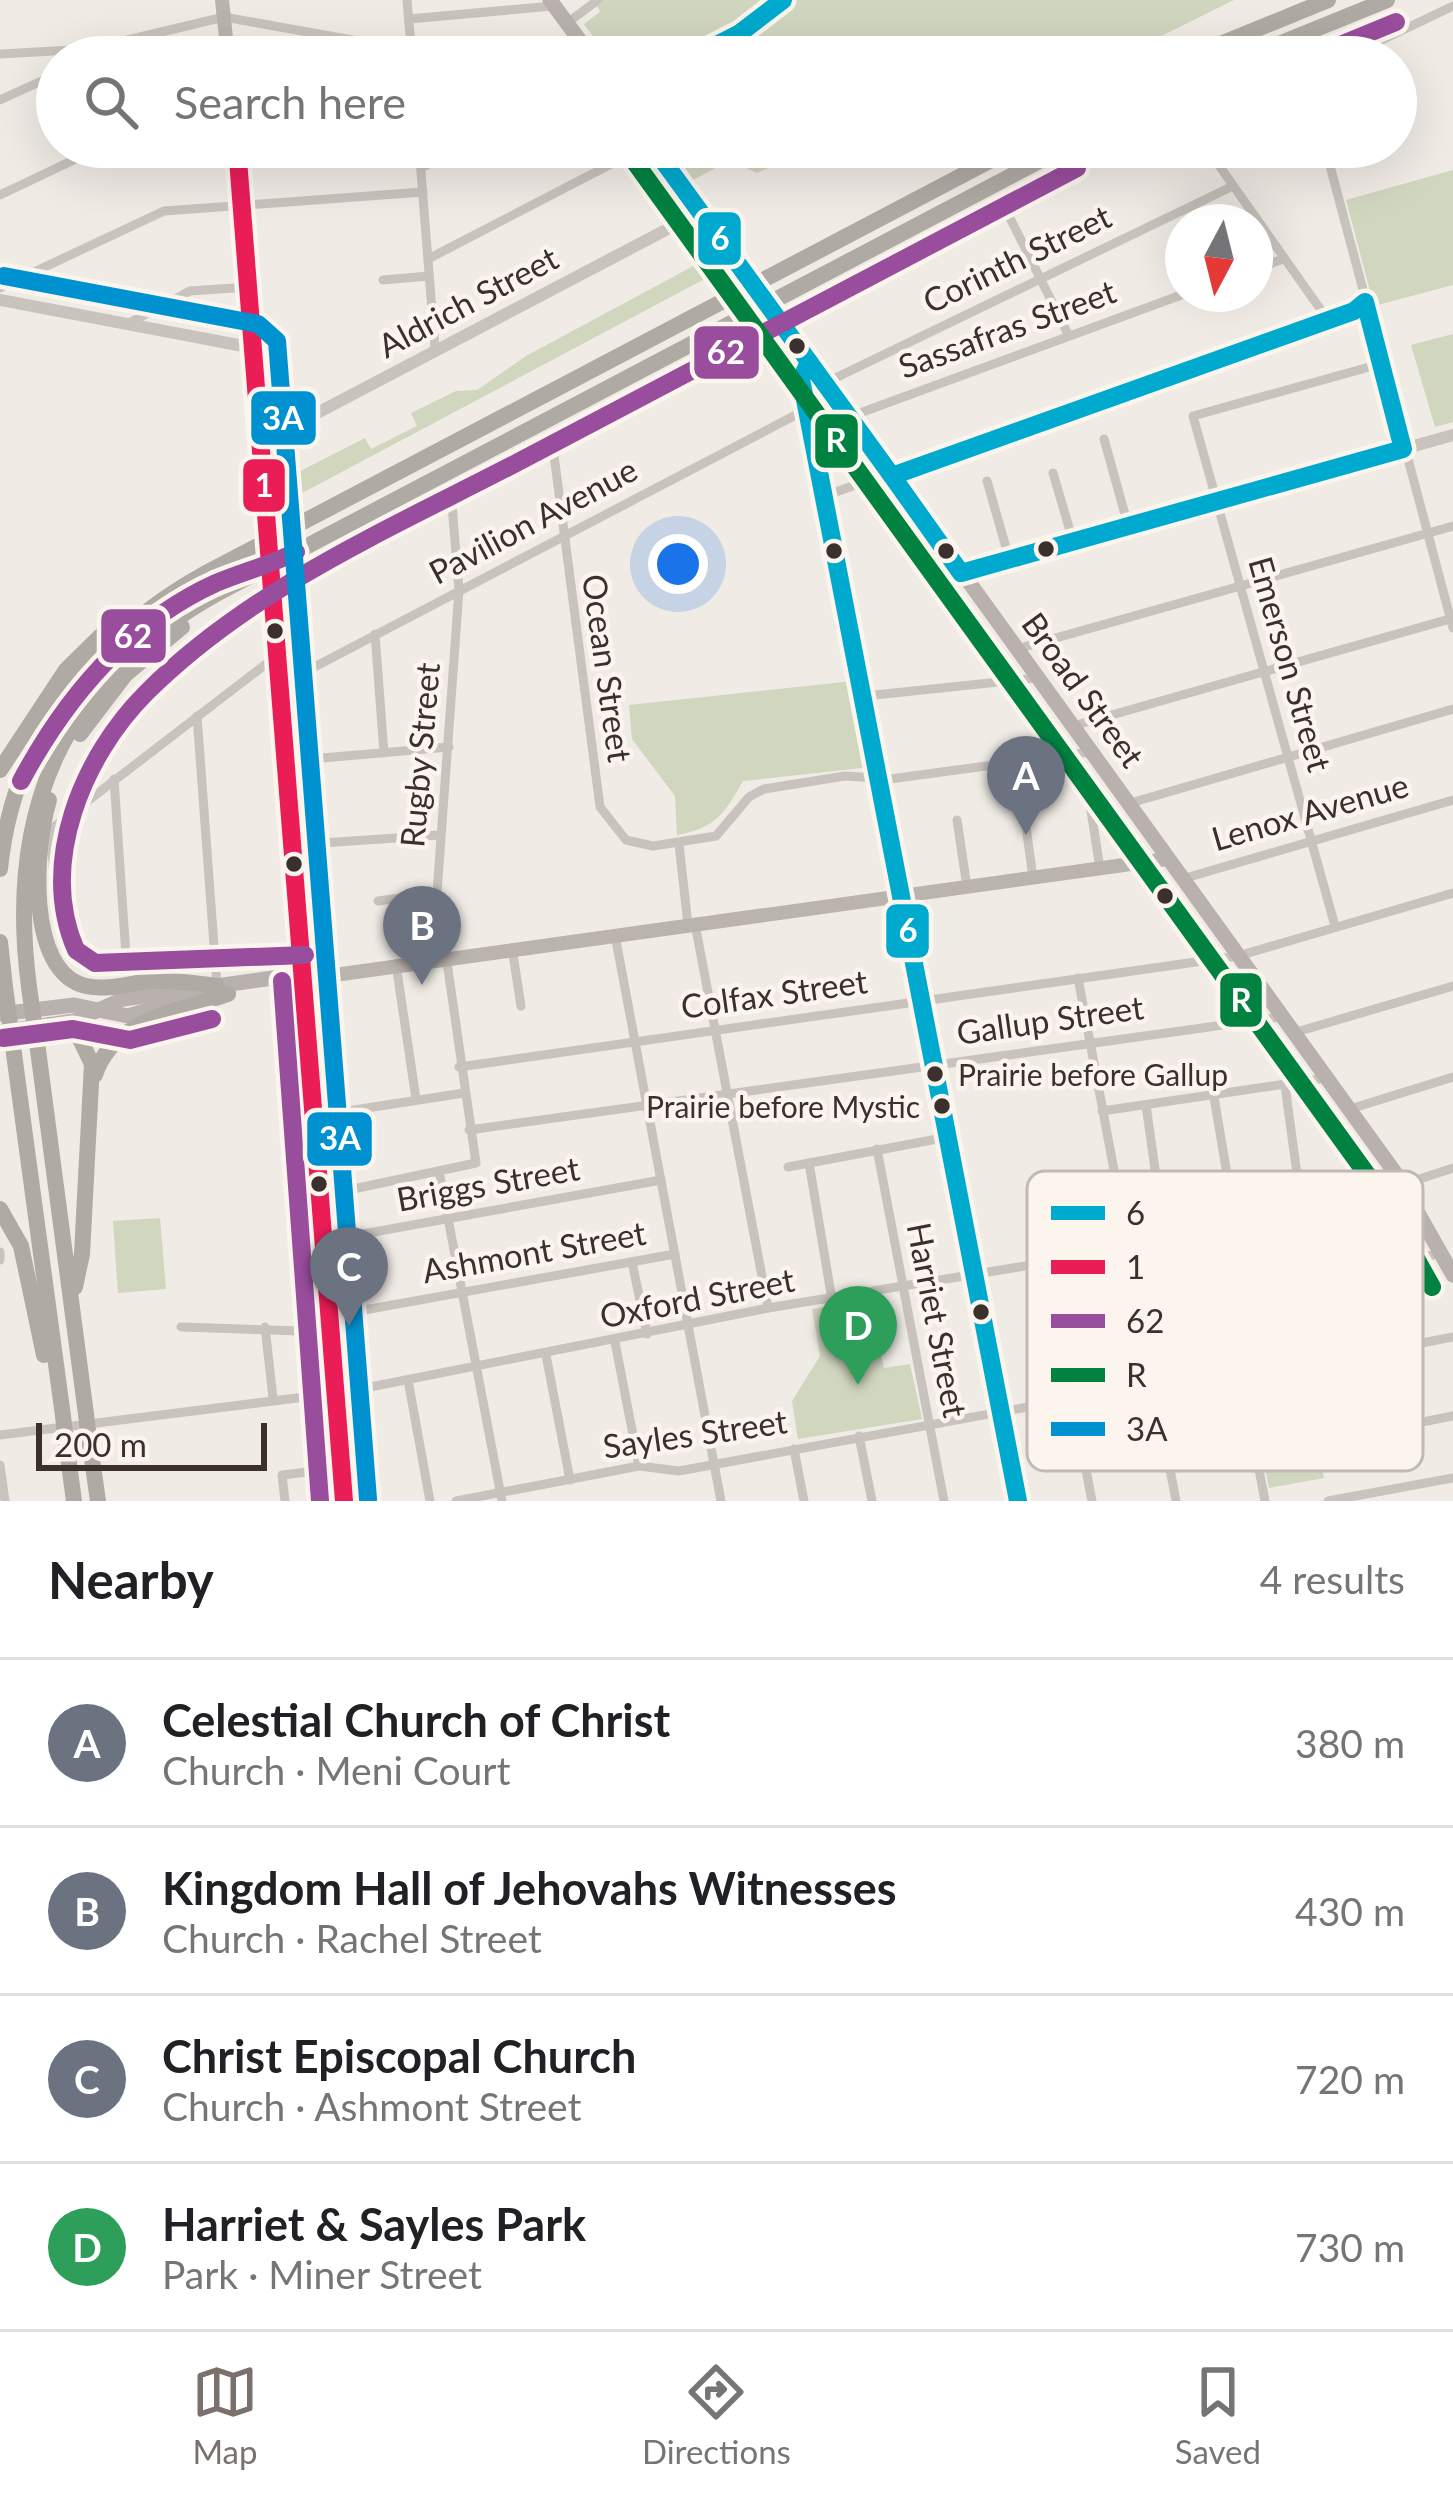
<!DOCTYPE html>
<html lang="en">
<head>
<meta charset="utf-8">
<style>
	body { margin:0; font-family:Lato,sans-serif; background:#f6f6f6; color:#202124 }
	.compass { position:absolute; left:1165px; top:204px; width:108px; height:108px; border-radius:50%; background:#fff; box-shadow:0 12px 48px #0002; rotate:187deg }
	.scale { position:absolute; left:36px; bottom:30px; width:231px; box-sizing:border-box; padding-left:12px; border:6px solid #3b302b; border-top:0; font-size:33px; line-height:42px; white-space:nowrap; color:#3b302b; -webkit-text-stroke:9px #fbf5ee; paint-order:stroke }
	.you { position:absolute; left:678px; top:564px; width:42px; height:42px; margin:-30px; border:9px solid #fff; border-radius:50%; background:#1a73e8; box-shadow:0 0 0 18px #1a73e833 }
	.badge { display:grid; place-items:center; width:78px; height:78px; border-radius:50%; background:#7a716c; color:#fff; font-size:39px; font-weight:700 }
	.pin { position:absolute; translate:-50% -99px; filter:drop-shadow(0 3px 6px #0008) }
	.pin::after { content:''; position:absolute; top:63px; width:42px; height:36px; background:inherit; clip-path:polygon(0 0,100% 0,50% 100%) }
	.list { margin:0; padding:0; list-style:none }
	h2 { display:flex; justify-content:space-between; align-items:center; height:156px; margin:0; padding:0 48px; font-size:51px }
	h2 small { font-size:39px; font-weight:400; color:#757577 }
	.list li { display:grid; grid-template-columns:78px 1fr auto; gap:36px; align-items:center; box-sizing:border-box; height:168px; padding:0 48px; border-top:3px solid #e0e0e0 }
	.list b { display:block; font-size:45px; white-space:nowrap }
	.list p { margin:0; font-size:39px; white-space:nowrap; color:#757577 }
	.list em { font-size:39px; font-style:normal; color:#757577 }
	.icon { flex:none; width:66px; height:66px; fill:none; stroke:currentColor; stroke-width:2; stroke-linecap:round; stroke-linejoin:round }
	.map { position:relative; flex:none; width:1453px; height:1501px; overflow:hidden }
	.search { position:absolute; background:#fff; box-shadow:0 12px 48px #0002; left:36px; right:36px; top:36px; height:132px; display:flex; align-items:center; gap:30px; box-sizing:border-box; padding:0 42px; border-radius:66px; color:#757577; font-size:45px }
	.sheet { height:828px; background:#fff }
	nav { display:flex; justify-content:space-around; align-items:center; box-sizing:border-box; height:168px; border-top:3px solid #e0e0e0; background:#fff; font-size:33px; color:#757577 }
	nav a { display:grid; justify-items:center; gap:6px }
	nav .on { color:#7a716c }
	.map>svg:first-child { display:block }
	.green { fill:#d1d6bf }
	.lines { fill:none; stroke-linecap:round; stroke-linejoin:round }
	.minor { stroke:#c9c3be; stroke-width:9 }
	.tertiary { stroke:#c9c3be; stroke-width:12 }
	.secondary { stroke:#bab3ae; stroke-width:14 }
	.primary { stroke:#b8b1ad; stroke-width:15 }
	.motorway { stroke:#afaaa4; stroke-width:16 }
	.secondary-bridge { stroke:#bab3ae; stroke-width:14 }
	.primary-bridge { stroke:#b8b1ad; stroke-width:15 }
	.motorway-bridge { stroke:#afaaa4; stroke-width:16 }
	.bus-1-casing { stroke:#fbf5ee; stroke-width:27 }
	.bus-2-casing { stroke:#fbf5ee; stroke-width:27 }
	.bus-3-casing { stroke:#fbf5ee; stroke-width:27 }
	.bus-4-casing { stroke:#fbf5ee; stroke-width:27 }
	.bus-5-casing { stroke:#fbf5ee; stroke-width:27 }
	.bus-1 { stroke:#00a9ce; stroke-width:18 }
	.bus-2 { stroke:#ea1d57; stroke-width:18 }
	.bus-3 { stroke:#994d9d; stroke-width:18 }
	.bus-4 { stroke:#028241; stroke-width:18 }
	.bus-5 { stroke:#0092d0; stroke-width:18 }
	.bus-dot { fill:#3b302b; stroke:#fbf5ee; stroke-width:4.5 }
	.labels { text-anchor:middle; stroke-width:9; stroke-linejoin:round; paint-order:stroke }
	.bus-label { font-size:30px; fill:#3b302b; stroke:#fbf5ee; text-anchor:start }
	.street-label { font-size:33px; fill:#3b302b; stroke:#fbf5ee }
	.key { fill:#fbf5ee; stroke:#c1bab4; stroke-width:3 }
	.key-label { font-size:33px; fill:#3b302b }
	.line-badge { stroke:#fbf5ee; stroke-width:4.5 }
	.badge-label { font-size:33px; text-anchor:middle; font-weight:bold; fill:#fff }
</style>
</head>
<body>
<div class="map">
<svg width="1453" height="1501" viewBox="0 0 1453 1501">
	<rect width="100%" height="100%" fill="#f0ebe5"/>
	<g class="green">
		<path d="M595,0H1234L1119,57H608L584,24L600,12Z"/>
		<path d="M674,147H815L757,173L730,160L686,184L677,172L686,164Z"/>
		<path d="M1453,170V285L1374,306L1346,200Z"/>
		<path d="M710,257L717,259L714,274L276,507L275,484L365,438L371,449L417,426L411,413L456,391L477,390L526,356Z"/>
		<path d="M1453,334V422L1435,427L1411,345Z"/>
		<path d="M853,681L870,767L743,781C724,814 716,828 677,835L675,796L632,739L629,705Z"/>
		<path d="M160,1218L166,1289L118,1293L113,1221Z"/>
		<path d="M868,1300L884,1368L910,1364L922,1419L798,1439L792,1401L820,1356L812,1309Z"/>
		<path d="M1318,1450L1324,1478L1269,1488L1264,1461Z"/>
	</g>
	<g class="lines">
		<g class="minor">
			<path d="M407,0L412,57"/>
			<path d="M409,19L553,6"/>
			<path d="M567,23L598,0"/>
			<path d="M0,54L90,49L224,17L447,57"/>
			<path d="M693,57L740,33L783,0"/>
			<path d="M1331,57L1361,50L1453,6"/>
			<path d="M0,100L57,74"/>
			<path d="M419,147L435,348"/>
			<path d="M1206,147L1328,320"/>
			<path d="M1325,147L1453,628"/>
			<path d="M421,168L461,147"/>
			<path d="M0,195L101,147"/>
			<path d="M1002,202L1069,336"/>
			<path d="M428,259L644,147"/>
			<path d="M1255,269L1283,259"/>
			<path d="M383,280L429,276"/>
			<path d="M0,288L164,211L423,192"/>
			<path d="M129,323L190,291L249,287"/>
			<path d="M825,383L1233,186"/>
			<path d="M849,417L1184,294"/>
			<path d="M1104,439L1128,525"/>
			<path d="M552,440L600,807L626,840L653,846L716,836L749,797L764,789L845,776L890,779L1090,752"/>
			<path d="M1053,473L1073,541"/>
			<path d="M987,481L1009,558"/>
			<path d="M827,495L1354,311L1365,302"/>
			<path d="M284,582L1107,147"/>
			<path d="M375,634L384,753"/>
			<path d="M1017,649L1453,526"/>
			<path d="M282,684L809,408"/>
			<path d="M865,696L1037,678"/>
			<path d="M197,716L217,986"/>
			<path d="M1073,726L1453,618"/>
			<path d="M288,761L449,747"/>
			<path d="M114,779L126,956"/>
			<path d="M1090,804L1100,869"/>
			<path d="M1127,804L1453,709"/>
			<path d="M1025,819L1033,878"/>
			<path d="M957,820L967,887"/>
			<path d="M679,844L688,925"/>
			<path d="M293,845L439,835"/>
			<path d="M54,873L50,830L279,654"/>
			<path d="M1182,879L1453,800"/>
			<path d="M378,901L437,893"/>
			<path d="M695,924L768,1308"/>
			<path d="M1335,926L1193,416L1380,364"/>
			<path d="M615,935L721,1501"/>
			<path d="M512,948L521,1006"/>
			<path d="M396,964L416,1099"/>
			<path d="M1078,978L1176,1501"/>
			<path d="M1293,1033L1453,986"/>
			<path d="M459,1067L1238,956L1453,893"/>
			<path d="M1285,1086L1301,1203"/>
			<path d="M1214,1097L1235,1222"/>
			<path d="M1146,1105L1165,1240"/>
			<path d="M1350,1109L1453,1077"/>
			<path d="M1102,1111L1326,1078"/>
			<path d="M315,1116L464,1093"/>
			<path d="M469,1130L1281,1017"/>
			<path d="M877,1149L944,1501"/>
			<path d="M809,1163L832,1300"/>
			<path d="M788,1167L948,1137"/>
			<path d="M439,1171L502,1501"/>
			<path d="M1404,1184L1453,1168"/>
			<path d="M320,1196L476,1163L437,893L459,590L451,493"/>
			<path d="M1213,1228L1265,1501"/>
			<path d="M324,1241L661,1180"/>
			<path d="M0,1252V1260"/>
			<path d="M632,1262L647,1334"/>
			<path d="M1046,1262L1092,1501"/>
			<path d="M1226,1295L1443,1253"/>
			<path d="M331,1316L675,1254"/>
			<path d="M181,1327L331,1332"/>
			<path d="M265,1327L273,1398"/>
			<path d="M615,1342L639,1466"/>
			<path d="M546,1355L570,1480"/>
			<path d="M1242,1378L1453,1337"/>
			<path d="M408,1380L430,1501"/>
			<path d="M0,1435L345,1392L768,1308L1129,1249L1396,1174"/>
			<path d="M859,1436L872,1501"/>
			<path d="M794,1449L804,1501"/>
			<path d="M1256,1455L1453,1416"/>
			<path d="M0,1465L5,1501"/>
			<path d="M285,1501L282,1475L342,1468"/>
			<path d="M456,1501L639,1466L679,1471L1153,1384"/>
			<path d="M1328,1501L1453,1478"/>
		</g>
		<g class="tertiary">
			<path d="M0,300L254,348"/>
			<path d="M809,362L801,379L1018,1501"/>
			<path d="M262,442L700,212"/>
			<path d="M961,573L1453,435"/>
		</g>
		<g class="secondary">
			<path d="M222,0L228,57"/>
			<path d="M237,147L265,481"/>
			<path d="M273,573L306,979L1167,859"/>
		</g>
		<g class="primary">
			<path d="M550,0L592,57"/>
			<path d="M653,147L735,260"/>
			<path d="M777,316L1396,1174L1453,1275"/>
			<path d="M306,979L344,1501"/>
			<path d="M0,1014L74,1005L128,1016L185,999"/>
			<path d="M0,1032L74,1021L123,999L280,977L306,979"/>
		</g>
		<g class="motorway">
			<path d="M1189,57L1328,0"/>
			<path d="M1247,57L1387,0"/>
			<path d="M80,734L125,675L182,627"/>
			<path d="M0,770L66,670L122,615"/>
			<path d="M49,800C35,845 25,972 86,986C107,991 130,983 151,981C173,980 195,983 217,986"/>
			<path d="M0,869C13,738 93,635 206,573L1016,147"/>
			<path d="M0,942L5,987"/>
			<path d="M29,987C6,812 61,680 218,593L1066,147"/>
			<path d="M50,1025L79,1037L92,1064L82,1254L75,1287"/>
			<path d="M38,1050L86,1414"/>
			<path d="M14,1054L63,1416"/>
			<path d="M95,1075C113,1019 180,1011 228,994"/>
			<path d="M0,1209L21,1246L44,1355"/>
			<path d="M88,1431L98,1501"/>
			<path d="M65,1434L74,1501"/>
		</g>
		<path class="secondary-bridge" d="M265,481L273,573"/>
		<path class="primary-bridge" d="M735,260L777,316"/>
		<g class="motorway-bridge">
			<path d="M5,987L14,1054"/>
			<path d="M29,987L38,1050"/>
			<path d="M86,1414L88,1431"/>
			<path d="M63,1416L65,1434"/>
		</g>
		<defs>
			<g id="bus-1">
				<path d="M693,57L740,33L783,0"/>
				<path d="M653,147L892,476"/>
				<path d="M1365,302L1403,449L961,573L892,476L1354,311Z"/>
				<path d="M809,362L801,379L1018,1501"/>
			</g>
			<path id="bus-2" d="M237,147L344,1501"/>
			<g id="bus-3">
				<path d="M1311,57L1396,22"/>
				<path d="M21,781C66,697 128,623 216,583C242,572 270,565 296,552"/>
				<path d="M305,955L95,963L76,950C38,863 83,756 146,693C252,587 392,528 522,460C707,363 892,265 1077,168"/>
				<path d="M282,981L320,1501"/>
				<path d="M3,1038L73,1029L130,1040L212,1019"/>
			</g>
			<path id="bus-4" d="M634,161L1376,1187L1432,1287"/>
			<path id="bus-5" d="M4,276L258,324L277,341L368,1499"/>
		</defs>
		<use href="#bus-1" class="bus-1-casing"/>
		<use href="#bus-2" class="bus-2-casing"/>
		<use href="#bus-3" class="bus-3-casing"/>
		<use href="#bus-4" class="bus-4-casing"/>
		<use href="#bus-5" class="bus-5-casing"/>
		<use href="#bus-1" class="bus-1"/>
		<use href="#bus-2" class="bus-2"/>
		<use href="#bus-3" class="bus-3"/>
		<use href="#bus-4" class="bus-4"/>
		<use href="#bus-5" class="bus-5"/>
	</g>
	<g class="bus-dot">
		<circle cx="797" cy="346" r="10"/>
		<circle cx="1046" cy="549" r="10"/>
		<circle cx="834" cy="551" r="10"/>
		<circle cx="946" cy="551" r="10"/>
		<circle cx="275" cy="631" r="10"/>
		<circle cx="294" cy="864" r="10"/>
		<circle cx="1165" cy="896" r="10"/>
		<circle cx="935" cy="1074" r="10"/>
		<circle cx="942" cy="1106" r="10"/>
		<circle cx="319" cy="1184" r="10"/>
		<circle cx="981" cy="1312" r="10"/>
	</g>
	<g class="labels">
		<g class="bus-label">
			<text x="958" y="1086">Prairie before Gallup</text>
			<text x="920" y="1118" text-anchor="end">Prairie before Mystic</text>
		</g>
		<g class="street-label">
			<text transform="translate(1017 259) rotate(-26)" y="12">Corinth Street</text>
			<text transform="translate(468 302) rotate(-28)" y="12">Aldrich Street</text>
			<text transform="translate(1007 329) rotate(-20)" y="12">Sassafras Street</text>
			<text transform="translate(533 521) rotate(-28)" y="12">Pavilion Avenue</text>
			<text transform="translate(1290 664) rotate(74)" y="12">Emerson Street</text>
			<text transform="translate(607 668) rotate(82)" y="12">Ocean Street</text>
			<text transform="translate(1083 690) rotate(54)" y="12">Broad Street</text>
			<text transform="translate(420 755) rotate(-85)" y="12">Rugby Street</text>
			<text transform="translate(1310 812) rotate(-16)" y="12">Lenox Avenue</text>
			<text transform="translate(774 994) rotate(-8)" y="12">Colfax Street</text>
			<text transform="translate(1050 1020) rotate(-8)" y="12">Gallup Street</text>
			<text transform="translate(488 1184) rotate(-10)" y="12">Briggs Street</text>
			<text transform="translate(534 1252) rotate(-10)" y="12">Ashmont Street</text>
			<text transform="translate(697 1298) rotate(-11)" y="12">Oxford Street</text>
			<text transform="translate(937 1320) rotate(79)" y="12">Harriet Street</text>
			<text transform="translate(695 1434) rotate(-8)" y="12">Sayles Street</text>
		</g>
	</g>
	<rect x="1027" y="1171" width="396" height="300" rx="18" class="key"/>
	<rect x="1051" y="1206" width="54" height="14" fill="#00a9ce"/>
	<rect x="1051" y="1260" width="54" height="14" fill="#ea1d57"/>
	<rect x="1051" y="1314" width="54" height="14" fill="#994d9d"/>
	<rect x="1051" y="1368" width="54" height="14" fill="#028241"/>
	<rect x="1051" y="1422" width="54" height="14" fill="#0092d0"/>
	<g class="key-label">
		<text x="1126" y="1225">6</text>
		<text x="1126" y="1279">1</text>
		<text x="1126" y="1333">62</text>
		<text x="1126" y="1387">R</text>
		<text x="1126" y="1441">3A</text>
	</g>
	<g class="line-badge">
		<rect x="696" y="210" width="47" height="57" rx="12" fill="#00a9ce"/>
		<rect x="692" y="324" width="69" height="57" rx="12" fill="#994d9d"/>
		<rect x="249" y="389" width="69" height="58" rx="12" fill="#0092d0"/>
		<rect x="813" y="412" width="47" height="58" rx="12" fill="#028241"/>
		<rect x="241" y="457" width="46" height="57" rx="12" fill="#ea1d57"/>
		<rect x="99" y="607" width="69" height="58" rx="12" fill="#994d9d"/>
		<rect x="884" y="902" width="47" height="58" rx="12" fill="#00a9ce"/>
		<rect x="1218" y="971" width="46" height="58" rx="12" fill="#028241"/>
		<rect x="305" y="1110" width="69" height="58" rx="12" fill="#0092d0"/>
	</g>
	<g class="badge-label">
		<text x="720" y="250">6</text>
		<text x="726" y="364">62</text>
		<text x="283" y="430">3A</text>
		<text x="836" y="452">R</text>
		<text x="264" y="497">1</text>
		<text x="133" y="648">62</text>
		<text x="908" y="942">6</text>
		<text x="1241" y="1012">R</text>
		<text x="340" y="1150">3A</text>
	</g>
</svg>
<svg class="compass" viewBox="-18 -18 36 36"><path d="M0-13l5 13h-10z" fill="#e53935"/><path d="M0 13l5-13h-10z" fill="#757577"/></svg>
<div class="scale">200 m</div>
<div class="you"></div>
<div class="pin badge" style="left:1026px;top:835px;background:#6b7280">A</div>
<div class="pin badge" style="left:422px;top:985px;background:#6b7280">B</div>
<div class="pin badge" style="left:349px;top:1326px;background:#6b7280">C</div>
<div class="pin badge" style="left:858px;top:1385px;background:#2e9e5b">D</div>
<div class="search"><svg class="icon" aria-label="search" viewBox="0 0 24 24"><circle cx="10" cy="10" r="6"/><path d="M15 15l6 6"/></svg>Search here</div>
</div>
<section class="sheet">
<h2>Nearby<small>4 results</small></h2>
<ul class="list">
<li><span class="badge" style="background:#6b7280">A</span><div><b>Celestial Church of Christ</b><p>Church · Meni Court</p></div><em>380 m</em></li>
<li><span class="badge" style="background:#6b7280">B</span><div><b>Kingdom Hall of Jehovahs Witnesses</b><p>Church · Rachel Street</p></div><em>430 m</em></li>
<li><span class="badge" style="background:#6b7280">C</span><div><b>Christ Episcopal Church</b><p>Church · Ashmont Street</p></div><em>720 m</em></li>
<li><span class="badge" style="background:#2e9e5b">D</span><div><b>Harriet &amp; Sayles Park</b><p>Park · Miner Street</p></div><em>730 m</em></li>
</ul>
</section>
<nav>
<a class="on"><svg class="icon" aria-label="map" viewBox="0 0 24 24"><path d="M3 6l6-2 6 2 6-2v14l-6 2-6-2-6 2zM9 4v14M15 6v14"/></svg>Map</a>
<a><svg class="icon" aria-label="directions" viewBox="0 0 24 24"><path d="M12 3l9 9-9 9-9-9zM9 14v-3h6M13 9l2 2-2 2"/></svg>Directions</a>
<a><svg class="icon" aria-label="saved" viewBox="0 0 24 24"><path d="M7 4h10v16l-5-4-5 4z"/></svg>Saved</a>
</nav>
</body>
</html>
